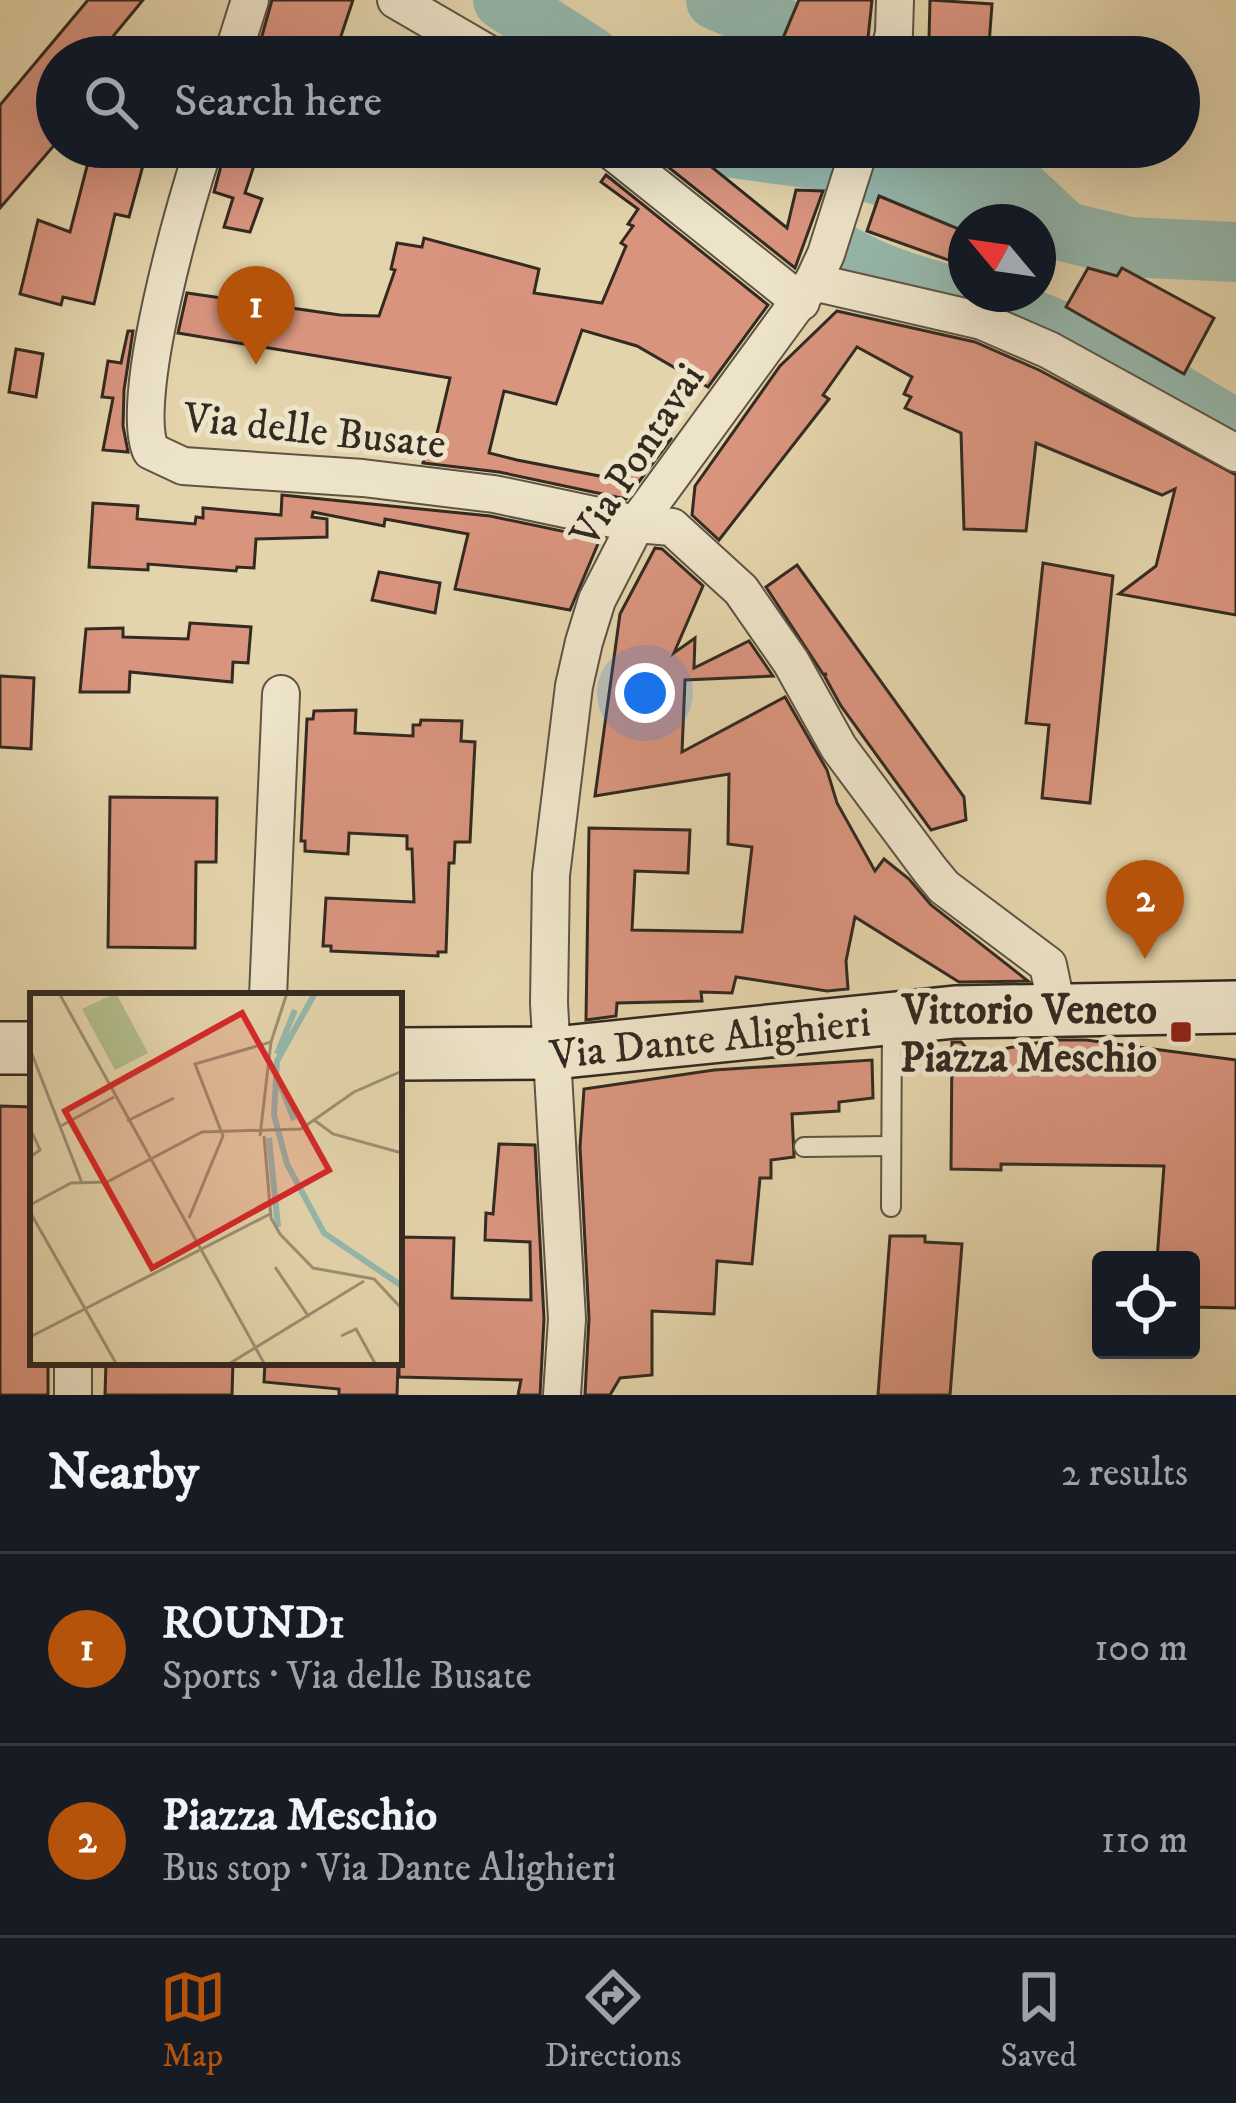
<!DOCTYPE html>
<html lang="en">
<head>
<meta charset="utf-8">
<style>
	body { margin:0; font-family:"IM FELL DW Pica",serif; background:#242831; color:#f1f3f6 }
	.controls { position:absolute; right:36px; bottom:36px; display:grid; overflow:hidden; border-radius:12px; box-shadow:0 12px 48px #0002 }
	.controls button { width:108px; height:108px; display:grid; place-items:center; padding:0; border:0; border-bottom:3px solid #363941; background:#171b24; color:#f1f3f6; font:60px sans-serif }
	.compass { position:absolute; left:948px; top:204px; width:108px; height:108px; border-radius:50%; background:#171b24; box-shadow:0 12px 48px #0002; rotate:299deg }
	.you { position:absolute; left:645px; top:693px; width:42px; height:42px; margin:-30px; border:9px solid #fff; border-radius:50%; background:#1a73e8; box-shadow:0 0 0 18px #1a73e833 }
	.badge { display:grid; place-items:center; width:78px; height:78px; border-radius:50%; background:#b45309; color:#fff; font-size:39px; font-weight:700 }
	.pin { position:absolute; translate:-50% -99px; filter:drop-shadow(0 3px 6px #0008) }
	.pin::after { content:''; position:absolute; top:63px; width:42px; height:36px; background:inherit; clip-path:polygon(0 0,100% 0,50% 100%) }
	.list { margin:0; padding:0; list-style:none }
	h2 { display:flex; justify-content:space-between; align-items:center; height:156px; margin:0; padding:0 48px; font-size:51px }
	h2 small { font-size:39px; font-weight:400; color:#9ea1a6 }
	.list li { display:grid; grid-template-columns:78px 1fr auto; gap:36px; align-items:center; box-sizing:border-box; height:192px; padding:0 48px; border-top:3px solid #363941 }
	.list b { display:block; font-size:45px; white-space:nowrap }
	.list p { margin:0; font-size:39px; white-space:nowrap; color:#9ea1a6 }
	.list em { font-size:39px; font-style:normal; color:#9ea1a6 }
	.icon { flex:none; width:66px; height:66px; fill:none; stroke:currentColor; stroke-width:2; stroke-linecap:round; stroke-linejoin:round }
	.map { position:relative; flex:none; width:1236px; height:1395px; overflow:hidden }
	.search { position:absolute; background:#171b24; box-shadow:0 12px 48px #0002; left:36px; right:36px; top:36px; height:132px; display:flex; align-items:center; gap:30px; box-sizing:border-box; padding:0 42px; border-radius:66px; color:#9ea1a6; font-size:45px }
	.sheet { height:540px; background:#171b24 }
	nav { display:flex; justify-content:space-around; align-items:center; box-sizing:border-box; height:168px; border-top:3px solid #363941; background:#171b24; font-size:33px; color:#9ea1a6 }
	nav a { display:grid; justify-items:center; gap:6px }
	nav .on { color:#b45309 }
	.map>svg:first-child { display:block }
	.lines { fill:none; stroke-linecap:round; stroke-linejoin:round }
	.river { stroke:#95b8ad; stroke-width:60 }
	.building { fill:#d9947e; stroke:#332a21; stroke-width:3 }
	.lane-casing { stroke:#5f5444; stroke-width:22 }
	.street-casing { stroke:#5f5444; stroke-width:40 }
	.secondary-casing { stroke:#332a21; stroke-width:56 }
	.lane { stroke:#ede3c8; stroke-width:18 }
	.street { stroke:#ede3c8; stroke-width:36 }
	.secondary { stroke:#ede3c8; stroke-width:51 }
	.poi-dot { fill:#8f2418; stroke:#ede3c8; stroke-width:4.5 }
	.labels { text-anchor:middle; stroke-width:10; stroke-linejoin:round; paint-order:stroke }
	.street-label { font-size:42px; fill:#332a21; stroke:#ede3c8 }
	.poi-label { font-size:42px; font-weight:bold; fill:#332a21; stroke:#ede3c8; text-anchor:end }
	.inset-river { fill:none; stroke:#95b8ad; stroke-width:6 }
	.inset-road { fill:none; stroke:#9d9074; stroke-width:3 }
	.view { fill:#d62828; fill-opacity:0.15; stroke:#d62828; stroke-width:6 }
	.inset-edge { fill:none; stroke:#332a21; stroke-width:6 }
</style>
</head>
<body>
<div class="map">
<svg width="1236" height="1395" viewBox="0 0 1236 1395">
	<rect width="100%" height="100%" fill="#e4d4ab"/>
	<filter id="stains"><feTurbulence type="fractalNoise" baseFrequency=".00167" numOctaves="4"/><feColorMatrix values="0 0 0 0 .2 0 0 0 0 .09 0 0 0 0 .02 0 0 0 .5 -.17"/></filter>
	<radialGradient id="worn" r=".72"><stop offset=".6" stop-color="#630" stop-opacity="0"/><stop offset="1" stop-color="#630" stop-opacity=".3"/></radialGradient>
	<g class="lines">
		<g class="river">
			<path d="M503,0L591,57"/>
			<path d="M716,0L817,43"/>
			<path d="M726,147L837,162L1027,222"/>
			<path d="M974,147L1058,225"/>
			<path d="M1038,225L1128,247L1236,252"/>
			<path d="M842,254C896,286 957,295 1016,314C1094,340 1165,388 1236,430"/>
		</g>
	</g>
	<g class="building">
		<path d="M88,0H143L96,57H57V104L42,122L57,133V142L0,208V105Z"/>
		<path d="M272,0H353L334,57H256Z"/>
		<path d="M799,0H872L866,57H775Z"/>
		<path d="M930,0L992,4L989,45L929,39Z"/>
		<path d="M92,147H148L129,217L115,214L94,304L63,297L61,305L20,294L38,220L70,232Z"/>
		<path d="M226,147H260L245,193L262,199L250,232L224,227L233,198L214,192Z"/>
		<path d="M643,147H687L787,228L796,190L823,191L795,268Z"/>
		<path d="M606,175L768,305L708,387L637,346L582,330L556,404L504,391L489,453L517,460L610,478L658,427L671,439L626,499L499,472L423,463L428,441L435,442L450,378L178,333L187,293L340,315L379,316L395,270L391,269L397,243L422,247L424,238L539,269L534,293L602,303L626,246L621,243L633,226L628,224L638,209L601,182Z"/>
		<path d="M879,196L966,232L951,261L867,231Z"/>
		<path d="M1088,268L1117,276L1122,268L1214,318L1184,374L1066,307Z"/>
		<path d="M837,311L975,342L1039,370L1236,475V615L1119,594L1156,566L1175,489L1162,495L1036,443L1026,531L964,529L961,433L905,408L911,397L904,394L912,377L857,347L823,395L829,399L719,540L692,515L695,486L780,366Z"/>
		<path d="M128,331H133L124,390L123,426L128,452L103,450L113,398L102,397L108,361L121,363Z"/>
		<path d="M16,349L43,354L36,397L9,392Z"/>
		<path d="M282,495L490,516L600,539L570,610L455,589L468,534L385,519L384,526L313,512L312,517L327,519V537L256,539L254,568L237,567L236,571L148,564V570L89,567L93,503L138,506L137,519L195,524L196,517L203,518V508L281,515Z"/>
		<path d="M655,548L662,549L703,586L674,653L695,638L694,668L749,641L773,676L685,680L682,752L785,697L827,770L837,803L875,871L884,859L909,879L931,905L1028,981L959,982L855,917L846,961L848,989L827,991L736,977L732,993L701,992L702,1001L617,1003L616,1016L586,1020L589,828L690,830L688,873L635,871L632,930L742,932L752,847L728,844L729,774L595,796L620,614Z"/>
		<path d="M1043,563L1113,576L1090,803L1042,798L1049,725L1026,723Z"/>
		<path d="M797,565L964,797L966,820L931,830L841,706L824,675L827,674H823L766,587Z"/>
		<path d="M379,572L440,583L435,613L372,600Z"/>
		<path d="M190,623L251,627L248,663L233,662L232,682L130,672L129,692H80L86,629L123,628V637L188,639Z"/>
		<path d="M0,676L34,678L31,749L0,747Z"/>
		<path d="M356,710L355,733L413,736V725H420L421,720L462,721L461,741L475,742L470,842H455L454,863H449L446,952H438V956L331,951V946H323L326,898L414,902L412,849H407V836L349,833L348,854L305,851V841H301L307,719H313L314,711Z"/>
		<path d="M110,797L217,798L216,862H196L195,948L108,947Z"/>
		<path d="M1053,1040H1086L1236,1060V1308L1191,1307V1260H1157L1164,1166L1001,1164V1170L951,1169L952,1042H961L980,1063L1008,1048Z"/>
		<path d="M872,1060L873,1098L839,1102V1111L792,1114L794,1157L771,1160V1178H760L752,1264L717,1261L714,1314L652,1311V1375L620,1378L610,1395H585L589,1318L580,1147L584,1089L714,1070Z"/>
		<path d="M0,1106L33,1107V1362H48V1395H0Z"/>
		<path d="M499,1144L535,1145L544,1319L540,1395H518L521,1380L399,1377V1237L454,1238L452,1298L531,1300L530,1242L485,1240L486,1213L493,1214Z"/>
		<path d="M890,1236H925V1242L962,1244L950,1395H878Z"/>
		<path d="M106,1362H233L232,1395H105Z"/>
		<path d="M265,1362H398L397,1395H339V1389L264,1382Z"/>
	</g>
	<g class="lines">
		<defs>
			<g id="lane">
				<path d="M804,1147L891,1146"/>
				<path d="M891,1207L892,1024"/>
			</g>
			<g id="street">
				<path d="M396,0L494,57"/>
				<path d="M232,57L250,0"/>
				<path d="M888,57L894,33L895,0"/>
				<path d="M204,147C185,205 128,401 151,451L183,466L363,478L494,494L636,524L672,527L741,590L791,662L839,748L930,870L944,887L1048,965L1057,1008"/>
				<path d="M607,147L801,302"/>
				<path d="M813,282L982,321L1049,350L1236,453"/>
				<path d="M268,996L281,694"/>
				<path d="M73,1395V1362"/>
				<path d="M562,1395L567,1319L549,1003L551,875L574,686L584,642L597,600L636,524L813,282L826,254L860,147"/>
			</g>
			<g id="secondary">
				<path d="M0,1048H33"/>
				<path d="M399,1054L554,1053L955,1012L1236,1007"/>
			</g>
		</defs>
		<use href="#lane" class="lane-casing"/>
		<use href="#street" class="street-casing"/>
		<use href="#secondary" class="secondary-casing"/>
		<use href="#lane" class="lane"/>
		<use href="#street" class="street"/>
		<use href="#secondary" class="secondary"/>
	</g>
	<rect class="poi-dot" x="1169" y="1020" width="24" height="24" rx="6"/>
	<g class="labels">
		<g class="street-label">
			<text transform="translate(315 429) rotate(6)" y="15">Via delle Busate</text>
			<text transform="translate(636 454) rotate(-57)" y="15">Via Pontavai</text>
			<text transform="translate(710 1037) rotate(-6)" y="15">Via Dante Alighieri</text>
		</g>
		<g class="poi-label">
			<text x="1157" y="1023">Vittorio Veneto<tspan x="1157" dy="48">Piazza Meschio</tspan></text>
		</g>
	</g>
	<g transform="translate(30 993)">
		<rect width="372" height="372" fill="#e4d4ab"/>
		<path d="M86,0L118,60L85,77L52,16Z" fill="#b2bd8b"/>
		<path class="inset-river" d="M285,0L247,68L244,122L257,171L294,240L372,293M247,61L265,17M248,86L264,127M239,145L248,234"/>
		<path class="inset-road" d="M29,0L235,372M0,56L52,190M284,127L303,141L372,160M97,128L144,105M29,134L84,104M0,135L10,157L0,164M230,143L241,49L257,0M234,143L241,225L250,241L283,275L344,286L372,316M0,212L41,190L77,189L172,139L271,136L324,99L372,78M0,219L87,372M159,225L193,143L165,71L241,49M245,274L279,324M311,343L326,336L346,372M0,344L240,221M197,372L334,288"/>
		<path class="view" d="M212,20L299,177L122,275L35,118Z"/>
		<rect width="372" height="372" class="inset-edge"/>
	</g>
	<rect width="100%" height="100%" filter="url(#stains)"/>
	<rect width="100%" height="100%" fill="url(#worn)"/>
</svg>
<div class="controls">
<button><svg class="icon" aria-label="locate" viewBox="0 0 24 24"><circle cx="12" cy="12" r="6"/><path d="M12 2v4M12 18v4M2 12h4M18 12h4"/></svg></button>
</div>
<svg class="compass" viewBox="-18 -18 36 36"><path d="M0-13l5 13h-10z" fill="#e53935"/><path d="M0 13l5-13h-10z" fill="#9ea1a6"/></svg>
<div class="you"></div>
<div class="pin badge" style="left:256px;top:365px">1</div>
<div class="pin badge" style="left:1145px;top:959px">2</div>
<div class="search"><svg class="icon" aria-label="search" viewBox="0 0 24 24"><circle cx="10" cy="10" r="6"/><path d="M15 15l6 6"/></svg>Search here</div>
</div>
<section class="sheet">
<h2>Nearby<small>2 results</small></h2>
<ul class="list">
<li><span class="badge">1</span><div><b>ROUND1</b><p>Sports · Via delle Busate</p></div><em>100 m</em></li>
<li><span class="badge">2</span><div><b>Piazza Meschio</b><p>Bus stop · Via Dante Alighieri</p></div><em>110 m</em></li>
</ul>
</section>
<nav>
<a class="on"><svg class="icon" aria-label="map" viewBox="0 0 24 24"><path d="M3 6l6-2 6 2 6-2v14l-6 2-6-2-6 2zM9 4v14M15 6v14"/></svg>Map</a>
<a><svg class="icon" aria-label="directions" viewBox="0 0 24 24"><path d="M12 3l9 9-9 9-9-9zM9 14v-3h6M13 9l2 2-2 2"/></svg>Directions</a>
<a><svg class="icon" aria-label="saved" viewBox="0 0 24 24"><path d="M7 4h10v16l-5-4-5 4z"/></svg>Saved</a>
</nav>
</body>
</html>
